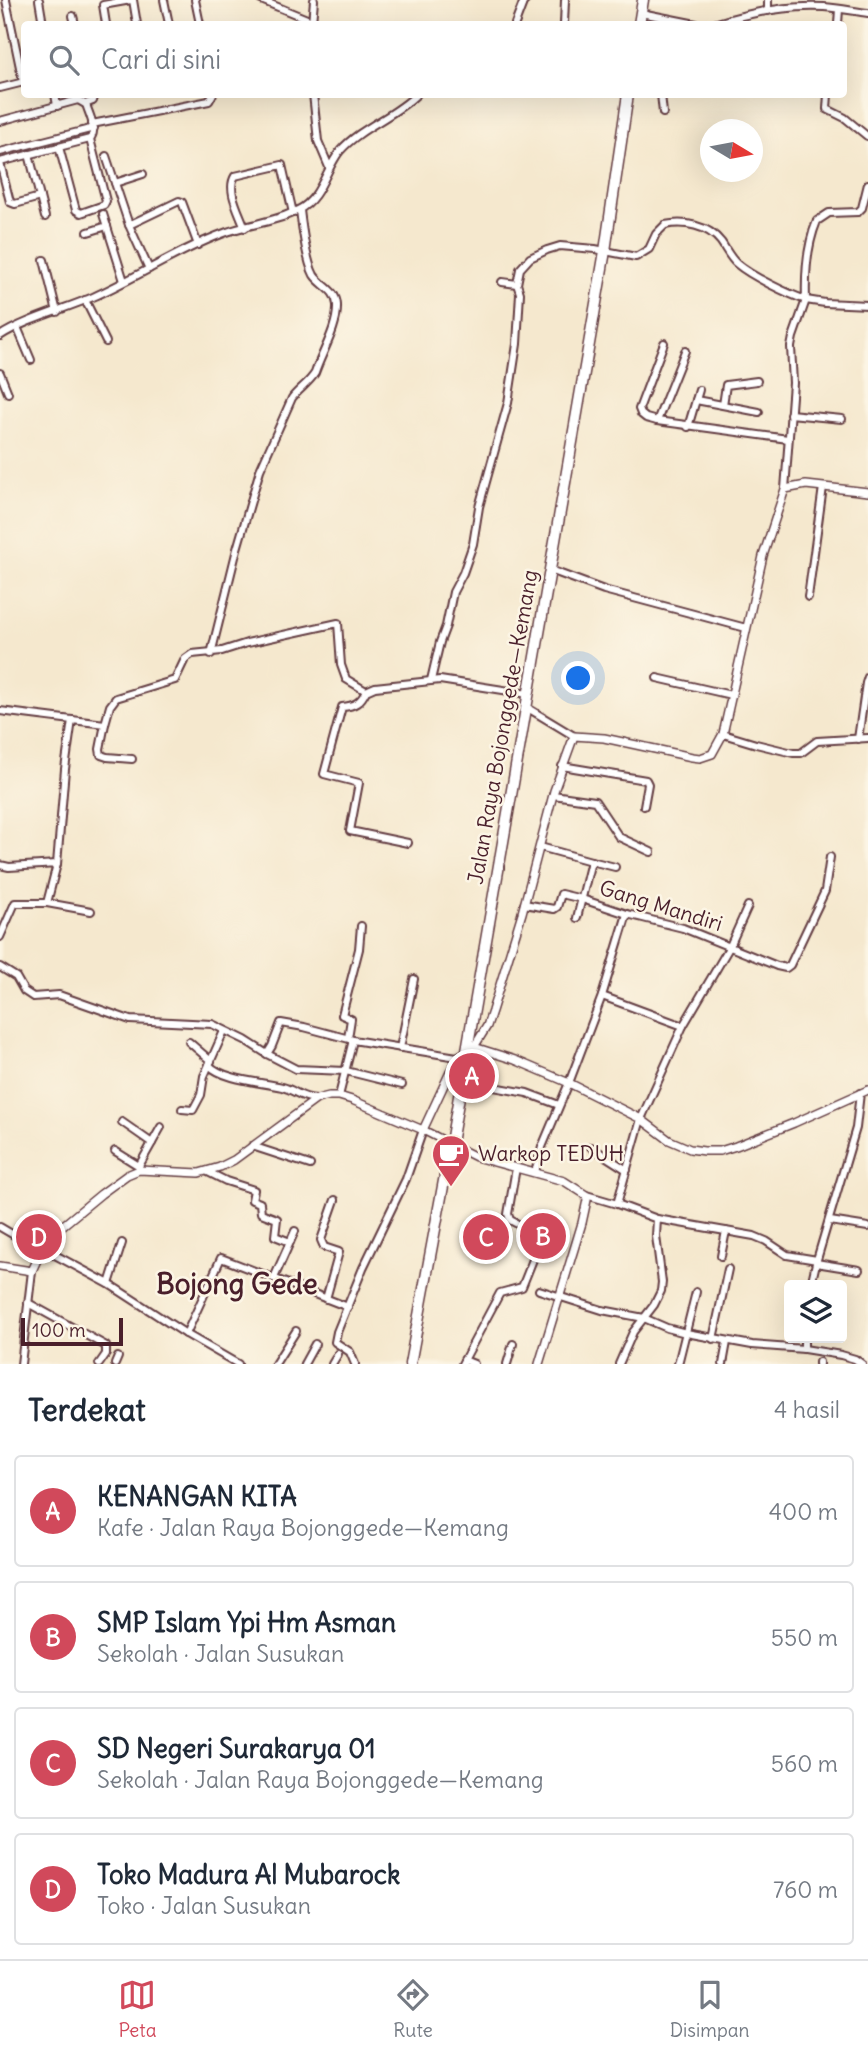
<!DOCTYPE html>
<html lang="id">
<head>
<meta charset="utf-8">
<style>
	body { margin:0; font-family:Delius,sans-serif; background:#f2f2f3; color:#1f2937 }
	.controls { position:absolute; right:21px; bottom:21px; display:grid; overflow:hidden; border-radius:7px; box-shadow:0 7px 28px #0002 }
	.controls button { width:63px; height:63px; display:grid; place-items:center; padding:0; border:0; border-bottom:2px solid #e0e1e3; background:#fff; color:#1f2937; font:35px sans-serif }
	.compass { position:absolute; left:700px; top:119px; width:63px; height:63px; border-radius:50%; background:#fff; box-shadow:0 7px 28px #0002; rotate:100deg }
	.scale { position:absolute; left:21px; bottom:18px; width:102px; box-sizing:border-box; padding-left:7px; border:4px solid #4a1f2b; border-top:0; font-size:19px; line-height:24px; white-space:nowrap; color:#4a1f2b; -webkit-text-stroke:5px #fcf5e5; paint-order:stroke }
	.you { position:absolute; left:579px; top:679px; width:24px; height:24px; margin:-18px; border:5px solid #fff; border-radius:50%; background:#1a73e8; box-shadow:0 0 0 10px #1a73e833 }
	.badge { display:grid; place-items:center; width:46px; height:46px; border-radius:50%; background:#d1495b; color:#fff; font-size:23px; font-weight:700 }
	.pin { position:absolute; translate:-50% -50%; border:4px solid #fff; box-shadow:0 2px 7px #0006 }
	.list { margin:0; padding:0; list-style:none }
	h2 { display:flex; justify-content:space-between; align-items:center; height:91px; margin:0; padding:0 28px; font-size:30px }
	h2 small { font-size:23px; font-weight:400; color:#747a83 }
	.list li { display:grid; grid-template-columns:46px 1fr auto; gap:21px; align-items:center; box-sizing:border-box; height:112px; margin:0 14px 14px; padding:0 14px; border:2px solid #e0e1e3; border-radius:7px }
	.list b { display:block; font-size:26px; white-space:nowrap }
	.list p { margin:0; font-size:23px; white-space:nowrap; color:#747a83 }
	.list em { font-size:23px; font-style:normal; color:#747a83 }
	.icon { flex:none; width:38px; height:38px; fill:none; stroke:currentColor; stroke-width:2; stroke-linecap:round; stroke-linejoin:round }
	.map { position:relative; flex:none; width:868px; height:1364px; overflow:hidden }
	.search { position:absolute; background:#fff; box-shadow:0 7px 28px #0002; left:21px; right:21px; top:21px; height:77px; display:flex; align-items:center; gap:18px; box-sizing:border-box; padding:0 24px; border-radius:7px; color:#747a83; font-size:26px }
	.sheet { height:595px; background:#fff }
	nav { display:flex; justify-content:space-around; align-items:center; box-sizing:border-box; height:98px; border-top:2px solid #e0e1e3; background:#fff; font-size:19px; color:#747a83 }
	nav a { display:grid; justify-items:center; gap:4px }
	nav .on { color:#d1495b }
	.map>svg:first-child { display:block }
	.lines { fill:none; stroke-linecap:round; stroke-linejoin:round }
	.minor-casing { stroke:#643d43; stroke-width:10 }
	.tertiary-casing { stroke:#643d43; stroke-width:10 }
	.trunk-casing { stroke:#643d43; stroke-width:13 }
	.minor { stroke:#fff; stroke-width:6 }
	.tertiary { stroke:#fff; stroke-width:7 }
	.trunk { stroke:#fff; stroke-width:10 }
	.labels { text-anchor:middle; stroke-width:5; stroke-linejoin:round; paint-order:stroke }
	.street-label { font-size:21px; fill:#4a1f2b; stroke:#fcf5e5 }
	.poi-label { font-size:21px; fill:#4a1f2b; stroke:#fcf5e5; text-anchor:start }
	.district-label { font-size:28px; font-weight:bold; fill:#4a1f2b; stroke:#fcf5e5 }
</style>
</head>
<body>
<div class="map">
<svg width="868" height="1364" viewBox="0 0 868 1364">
	<rect width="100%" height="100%" fill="#fcf5e5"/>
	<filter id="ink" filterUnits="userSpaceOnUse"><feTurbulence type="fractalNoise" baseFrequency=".0143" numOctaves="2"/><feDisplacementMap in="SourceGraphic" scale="14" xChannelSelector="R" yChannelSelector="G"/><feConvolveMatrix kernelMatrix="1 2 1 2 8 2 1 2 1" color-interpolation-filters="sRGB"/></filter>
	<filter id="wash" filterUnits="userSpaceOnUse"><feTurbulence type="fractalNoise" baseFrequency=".00686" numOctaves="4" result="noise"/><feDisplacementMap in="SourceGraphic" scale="28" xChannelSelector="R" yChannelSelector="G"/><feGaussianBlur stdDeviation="1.57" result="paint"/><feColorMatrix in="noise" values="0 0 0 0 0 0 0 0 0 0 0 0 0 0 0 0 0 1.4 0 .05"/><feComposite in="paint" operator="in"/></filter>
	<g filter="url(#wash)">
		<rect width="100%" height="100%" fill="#f5e8ce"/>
	</g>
	<g filter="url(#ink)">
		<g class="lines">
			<defs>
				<g id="minor">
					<path d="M6,0L23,82"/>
					<path d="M39,0L43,24"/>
					<path d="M133,0L137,24"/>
					<path d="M164,0L169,24"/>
					<path d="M195,0L200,24"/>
					<path d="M261,0L312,21"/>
					<path d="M768,0V11"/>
					<path d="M641,13L696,24"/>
					<path d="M73,16L75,24"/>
					<path d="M312,23L314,0"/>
					<path d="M106,24L103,5L131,0"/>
					<path d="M515,24L523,3L526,0"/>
					<path d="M564,24L565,0"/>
					<path d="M714,24C748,13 787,5 824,7C838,8 853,11 868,13"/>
					<path d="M838,24L839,9"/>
					<path d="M0,88L24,82"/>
					<path d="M55,94L57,106"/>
					<path d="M76,94L78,100L85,104L93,101L95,94"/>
					<path d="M313,94L318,141L329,167"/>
					<path d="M661,94L663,113"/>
					<path d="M828,94L827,109L845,118L867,136"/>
					<path d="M0,121L78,100"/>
					<path d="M92,124L209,101L213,94"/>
					<path d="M59,147L76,210L81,213L104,205L106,201L90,139"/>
					<path d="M0,152L94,128"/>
					<path d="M29,154L45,217"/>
					<path d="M106,156L129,225L149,269"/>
					<path d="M0,162L90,139C98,129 89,115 86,104"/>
					<path d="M0,163L10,202L15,204L40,197"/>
					<path d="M115,183L143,174"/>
					<path d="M103,214L124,281"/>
					<path d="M129,225L179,201L182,202L198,245"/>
					<path d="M245,228C240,213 226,190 235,176L282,165L293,213"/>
					<path d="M88,232L107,226"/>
					<path d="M44,260L57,312"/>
					<path d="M502,282L517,284"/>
					<path d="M85,300L106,342"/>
					<path d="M17,327L31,360"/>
					<path d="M0,336C24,320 65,309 93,297C138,277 180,249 227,232C250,224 276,222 298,210C321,199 325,170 340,151C361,127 394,117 417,94"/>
					<path d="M664,343L639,409L641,414L646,418L657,421L788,439"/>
					<path d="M0,373L8,393"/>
					<path d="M696,400L759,412"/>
					<path d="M723,405L726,385L757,381"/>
					<path d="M790,414L842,419"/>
					<path d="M657,421L685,351"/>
					<path d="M688,427L699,390"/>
					<path d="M785,489L793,383L791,347L793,337L806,300L825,303L868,305"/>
					<path d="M550,570L604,590L746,628"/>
					<path d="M808,597L823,487"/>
					<path d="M211,654L237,549L260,470L292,398C299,389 309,383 315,373C322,352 338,327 337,305C336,289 321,286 314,275C306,260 302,227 300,210"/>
					<path d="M657,678L731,695"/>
					<path d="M431,680L440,642L446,626L453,592L463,573L473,544L479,507L508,403L517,344L520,293L517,284L520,269L530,258L547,250L560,246L595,249L636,257L649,249L656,234L665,225C684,221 708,225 721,242C726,249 730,258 737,264C751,276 788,294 806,300C805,273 807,245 817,221L829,213L858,212L862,208L868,184"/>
					<path d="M526,707L574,736"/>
					<path d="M0,711L72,720"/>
					<path d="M105,724L100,749L101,755L107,757L132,759"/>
					<path d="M723,734L756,744L793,753H801L817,741L868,738"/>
					<path d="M858,739L866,683L868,677"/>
					<path d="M562,766L646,780L648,784L644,806"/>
					<path d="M553,795L595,801L619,837L651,852"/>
					<path d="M408,843L350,831L359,783L324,774L342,707C355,706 361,702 366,691L375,687L440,680L528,694"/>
					<path d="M540,847L591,861L577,918"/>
					<path d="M591,861L615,867"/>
					<path d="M57,864L65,769L72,720L105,724L110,706L116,698L175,680L185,659L192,654L222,651L247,643L338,623L341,665L346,679L366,691"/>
					<path d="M0,865L9,867L57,864L47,903"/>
					<path d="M524,904L554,909L557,907L561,894L582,899L627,914L683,928L777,966L786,968L790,965L825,891L830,857"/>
					<path d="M627,914L602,996L683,1026"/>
					<path d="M0,937L15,903H47L91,911"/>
					<path d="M0,967L16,977L24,991L33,997L59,995L130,1020L212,1024L245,1040L267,1054L272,1046L281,1023L304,1027L353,1040L457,1057"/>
					<path d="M348,1038L351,1019L342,1015L359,949L361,926"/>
					<path d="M189,1042L211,1061"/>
					<path d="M400,1048L414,979"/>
					<path d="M267,1054L296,1069L346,1071L402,1085"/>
					<path d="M209,1065C223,1080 261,1082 282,1087C296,1090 299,1098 317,1099"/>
					<path d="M461,1081L527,1093L559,1105"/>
					<path d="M339,1096L353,1040"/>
					<path d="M182,1109L193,1110L201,1095L204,1076L224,1031"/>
					<path d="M122,1122L152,1143"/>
					<path d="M252,1146L310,1165"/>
					<path d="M591,1147L627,1170"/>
					<path d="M115,1151L139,1166"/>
					<path d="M139,1170V1166L161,1127"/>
					<path d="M208,1172L226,1181L254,1190L252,1200L260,1203L261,1213L277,1219L275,1236L290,1242"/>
					<path d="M535,1172L542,1147L569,1083L602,996"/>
					<path d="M586,1195L617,1204L657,1219L754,1236L766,1241L787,1255L817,1260"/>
					<path d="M617,1204L641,1119L683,1026L730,946L748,906"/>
					<path d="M830,1221L868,1227"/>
					<path d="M0,1227L41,1251"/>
					<path d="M42,1248L109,1284L186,1334L238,1364"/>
					<path d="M721,1256L726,1231"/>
					<path d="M816,1263L859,1270"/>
					<path d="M274,1278L295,1231"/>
					<path d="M109,1284L122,1243"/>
					<path d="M811,1285L816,1263L856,1128L860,1093"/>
					<path d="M539,1290L602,1310L644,1318L667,1328L686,1333L752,1345L804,1349L841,1355L855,1359L862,1364"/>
					<path d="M326,1299L339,1252L324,1247L321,1240L335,1200"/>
					<path d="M28,1303L106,1346V1354L99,1364"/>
					<path d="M186,1334L221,1258L348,1307"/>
					<path d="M804,1338V1349"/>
					<path d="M713,1339L728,1269"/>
					<path d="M464,1360L474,1364"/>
					<path d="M21,1364L32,1271"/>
					<path d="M115,1364L118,1357"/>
					<path d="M275,1364L296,1331"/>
					<path d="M304,1364L315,1344"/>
					<path d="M332,1364L338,1354"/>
					<path d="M355,1364L350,1352L335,1342L337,1332L363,1268L406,1179L423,1130"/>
					<path d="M462,1364L500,1293L522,1287L540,1242L539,1235L510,1220L508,1214L516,1168"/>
					<path d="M507,1364L513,1344"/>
					<path d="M619,1364L633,1332L654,1305L661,1291L662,1282L656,1236L657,1219"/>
					<path d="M678,1364L696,1292"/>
					<path d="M723,1364L727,1342"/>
					<path d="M819,1364V1362"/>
				</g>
				<g id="tertiary">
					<path d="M474,1047L515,1060L569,1083L641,1119L669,1140L690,1149L704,1151H720L736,1146L794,1123L868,1090"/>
					<path d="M423,1130L457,1057L474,1047L487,1026L492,1011L522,913L554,791L574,736L604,738L692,757L700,758L712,754L723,734L763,556L785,489L806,485L868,492"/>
					<path d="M0,1266L32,1271L41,1251L50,1236L101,1194L127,1175L139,1170L199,1173L220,1167L234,1160L317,1099L329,1096H339L352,1100L423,1130L476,1157L564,1181L586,1195L587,1200L582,1223L539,1364"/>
				</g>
				<g id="trunk">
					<path d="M639,24L643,0"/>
					<path d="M410,1364L451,1143L605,251L628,94"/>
				</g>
			</defs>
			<use href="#minor" class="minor-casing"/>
			<use href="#tertiary" class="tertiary-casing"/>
			<use href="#trunk" class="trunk-casing"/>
			<use href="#minor" class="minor"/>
			<use href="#tertiary" class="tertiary"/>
			<use href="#trunk" class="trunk"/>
		</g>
	</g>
	<defs>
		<symbol id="cafe-pin" viewBox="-11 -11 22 30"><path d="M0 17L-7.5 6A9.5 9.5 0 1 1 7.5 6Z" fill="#d1495b" stroke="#fcf5e5"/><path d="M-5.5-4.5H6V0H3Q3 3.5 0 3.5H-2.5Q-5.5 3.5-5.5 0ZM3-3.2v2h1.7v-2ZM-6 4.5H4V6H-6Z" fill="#fff"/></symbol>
	</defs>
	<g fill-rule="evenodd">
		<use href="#cafe-pin" x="429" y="1132" width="44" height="60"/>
	</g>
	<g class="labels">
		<g class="street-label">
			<text transform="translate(503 727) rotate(-80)" y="7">Jalan Raya Bojonggede—Kemang</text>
			<text transform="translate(661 906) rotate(17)" y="7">Gang Mandiri</text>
		</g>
		<g class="poi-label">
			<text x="478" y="1161">Warkop TEDUH</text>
		</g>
		<g class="district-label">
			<text x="237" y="1294">Bojong Gede</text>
		</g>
	</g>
</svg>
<div class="controls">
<button><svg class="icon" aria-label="layers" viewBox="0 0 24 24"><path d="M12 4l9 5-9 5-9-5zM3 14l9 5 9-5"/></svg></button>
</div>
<svg class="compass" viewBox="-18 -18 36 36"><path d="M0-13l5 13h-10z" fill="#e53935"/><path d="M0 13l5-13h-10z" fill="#747a83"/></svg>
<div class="scale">100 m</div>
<div class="you"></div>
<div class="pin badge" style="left:472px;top:1076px">A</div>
<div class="pin badge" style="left:543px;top:1236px">B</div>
<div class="pin badge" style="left:486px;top:1237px">C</div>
<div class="pin badge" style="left:39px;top:1237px">D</div>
<div class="search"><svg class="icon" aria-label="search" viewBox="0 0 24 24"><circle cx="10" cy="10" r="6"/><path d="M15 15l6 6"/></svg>Cari di sini</div>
</div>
<section class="sheet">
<h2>Terdekat<small>4 hasil</small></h2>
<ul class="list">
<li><span class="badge">A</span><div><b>KENANGAN KITA</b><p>Kafe · Jalan Raya Bojonggede—Kemang</p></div><em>400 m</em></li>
<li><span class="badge">B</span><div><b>SMP Islam Ypi Hm Asman</b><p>Sekolah · Jalan Susukan</p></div><em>550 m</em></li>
<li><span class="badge">C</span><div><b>SD Negeri Surakarya 01</b><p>Sekolah · Jalan Raya Bojonggede—Kemang</p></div><em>560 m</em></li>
<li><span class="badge">D</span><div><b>Toko Madura Al Mubarock</b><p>Toko · Jalan Susukan</p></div><em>760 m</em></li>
</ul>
</section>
<nav>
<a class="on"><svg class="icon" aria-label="map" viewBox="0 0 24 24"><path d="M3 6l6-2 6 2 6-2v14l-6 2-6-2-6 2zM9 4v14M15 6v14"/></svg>Peta</a>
<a><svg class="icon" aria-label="directions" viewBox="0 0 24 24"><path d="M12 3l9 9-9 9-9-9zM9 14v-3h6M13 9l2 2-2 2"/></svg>Rute</a>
<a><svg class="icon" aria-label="saved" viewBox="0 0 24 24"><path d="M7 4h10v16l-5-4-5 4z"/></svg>Disimpan</a>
</nav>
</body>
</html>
